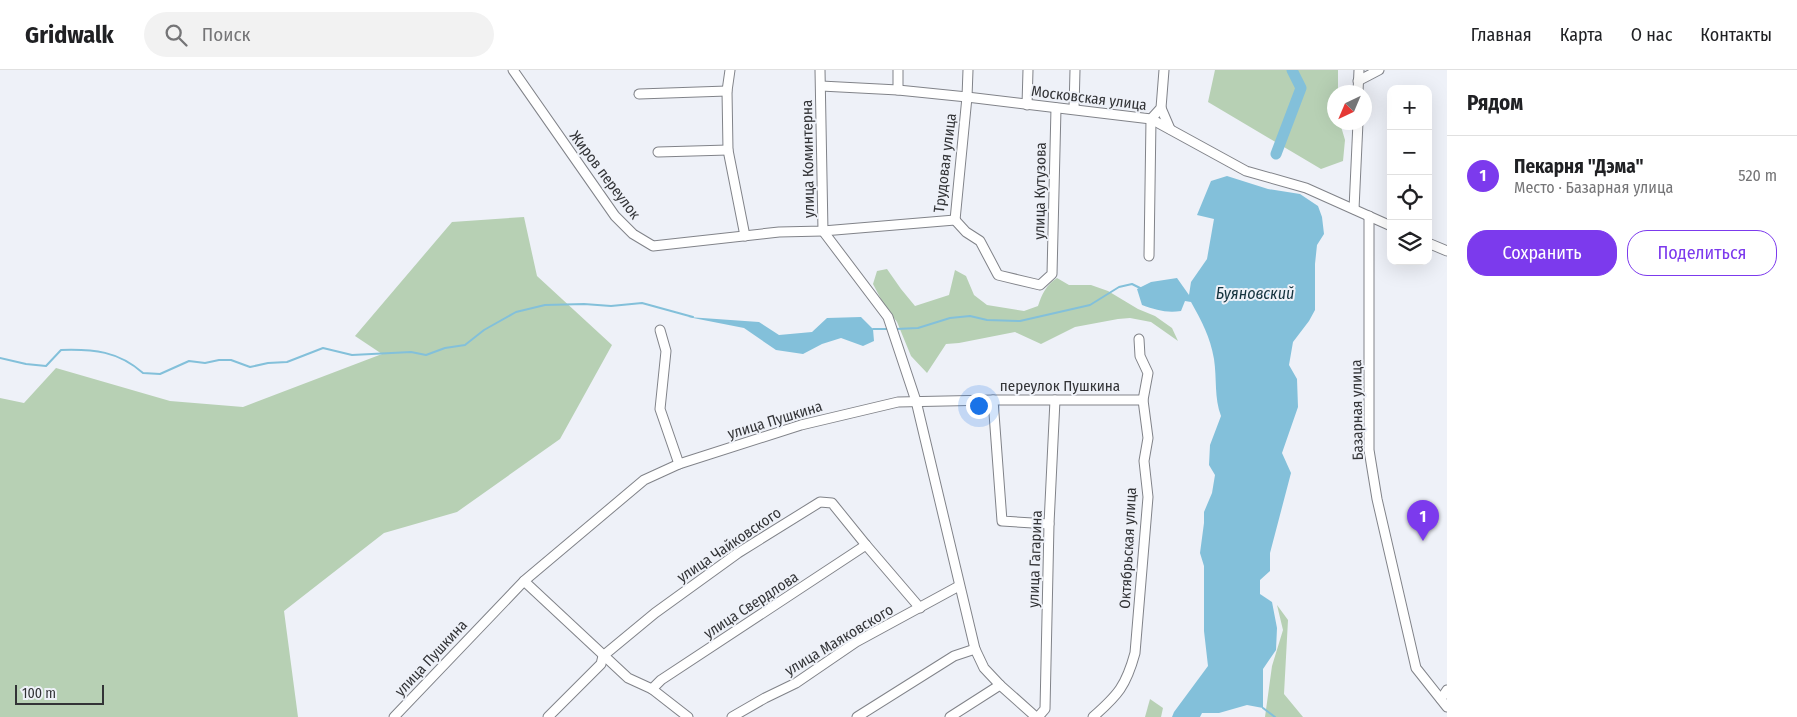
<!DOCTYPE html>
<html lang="ru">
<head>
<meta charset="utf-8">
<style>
	body { margin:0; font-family:"Fira Sans Condensed",sans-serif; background:#f2f2f2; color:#202124 }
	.controls { position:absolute; right:15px; top:15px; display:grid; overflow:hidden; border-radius:10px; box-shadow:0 5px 20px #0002 }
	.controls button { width:45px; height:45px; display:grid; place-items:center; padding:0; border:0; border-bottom:1px solid #e0e0e0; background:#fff; color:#202124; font:25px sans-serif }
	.compass { position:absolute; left:1327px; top:15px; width:45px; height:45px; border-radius:50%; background:#fff; box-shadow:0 5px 20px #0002; rotate:224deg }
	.scale { position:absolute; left:15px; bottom:12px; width:89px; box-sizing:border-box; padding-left:5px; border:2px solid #323336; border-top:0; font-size:14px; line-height:18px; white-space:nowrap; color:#323336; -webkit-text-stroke:4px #eef1f8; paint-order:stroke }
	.you { position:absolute; left:978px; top:335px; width:18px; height:18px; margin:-12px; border:4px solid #fff; border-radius:50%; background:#1a73e8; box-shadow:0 0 0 8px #1a73e833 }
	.badge { display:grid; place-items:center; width:32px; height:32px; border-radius:50%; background:#7c3aed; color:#fff; font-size:16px; font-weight:700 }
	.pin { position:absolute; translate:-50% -41px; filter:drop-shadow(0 1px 2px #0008) }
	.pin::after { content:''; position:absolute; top:26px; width:18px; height:15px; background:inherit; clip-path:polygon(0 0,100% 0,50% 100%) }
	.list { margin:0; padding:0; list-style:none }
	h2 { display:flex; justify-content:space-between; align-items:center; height:65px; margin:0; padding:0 20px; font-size:21px }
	h2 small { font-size:16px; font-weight:400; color:#757577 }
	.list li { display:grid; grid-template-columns:32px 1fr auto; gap:15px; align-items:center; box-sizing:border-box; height:80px; padding:0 20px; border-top:1px solid #e0e0e0 }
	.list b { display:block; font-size:19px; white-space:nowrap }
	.list p { margin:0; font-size:16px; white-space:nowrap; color:#757577 }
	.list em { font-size:16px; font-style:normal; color:#757577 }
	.actions { display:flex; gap:10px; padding:15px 20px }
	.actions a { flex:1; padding:11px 0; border:1px solid #7c3aed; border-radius:20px; text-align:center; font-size:18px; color:#7c3aed }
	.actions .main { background:#7c3aed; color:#fff }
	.icon { flex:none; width:28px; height:28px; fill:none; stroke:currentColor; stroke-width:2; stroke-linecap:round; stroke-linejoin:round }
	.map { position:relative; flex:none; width:1447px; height:647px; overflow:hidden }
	header { display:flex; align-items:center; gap:30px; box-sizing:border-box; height:70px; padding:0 25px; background:#fff; border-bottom:1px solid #e0e0e0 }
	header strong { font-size:24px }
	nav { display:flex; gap:28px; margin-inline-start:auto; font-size:18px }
	.search { width:350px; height:45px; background:#f2f2f2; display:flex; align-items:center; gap:12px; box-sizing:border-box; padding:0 18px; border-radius:28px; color:#757577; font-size:19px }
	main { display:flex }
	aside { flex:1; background:#fff }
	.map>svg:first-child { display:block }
	.green { fill:#b7d0b4 }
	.water { fill:#83c0da }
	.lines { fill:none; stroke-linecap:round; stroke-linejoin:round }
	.stream { stroke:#83c0da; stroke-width:2 }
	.river { stroke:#83c0da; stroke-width:11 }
	.minor-casing { stroke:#818389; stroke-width:11 }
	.minor { stroke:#fff; stroke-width:9 }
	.labels { text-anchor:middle; stroke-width:4; stroke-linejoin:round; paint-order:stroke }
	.street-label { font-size:15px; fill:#323336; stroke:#eef1f8 }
	.water-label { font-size:16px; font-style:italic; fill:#15333e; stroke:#eef1f8 }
</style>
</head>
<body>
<header>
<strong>Gridwalk</strong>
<div class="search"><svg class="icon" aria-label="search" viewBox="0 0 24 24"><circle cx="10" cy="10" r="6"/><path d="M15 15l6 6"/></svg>Поиск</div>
<nav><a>Главная</a><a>Карта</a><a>О нас</a><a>Контакты</a></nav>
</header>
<main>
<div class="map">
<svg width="1447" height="647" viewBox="0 0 1447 647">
	<rect width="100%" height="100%" fill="#eef1f8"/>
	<g class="green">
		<path d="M1215,0H1338V22H1334V52L1340,53L1345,70L1343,91L1321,99L1208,32Z"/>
		<path d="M524,147L537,206L612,275L560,369L457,442L384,463L284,541L298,647H0V328L24,333L56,298L170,331L243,337L382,284L355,266L452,152Z"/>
		<path d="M887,199L901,219L915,236L949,225L955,200L966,206L974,225L987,235L1024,241L1038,236C1042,224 1046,215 1057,208L1069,215H1091L1108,221L1138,239L1155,246L1172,258L1178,271L1151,252L1130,248L1118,249L1075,257L1041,274L1015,262L959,273L946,274L927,303L911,286L897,252L884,235L873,214L877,201Z"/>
		<path d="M1277,535L1288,550L1284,624L1303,647H1265L1272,596L1283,560Z"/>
		<path d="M1150,629L1163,638L1161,647H1145Z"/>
	</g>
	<g class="water">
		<path d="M1227,106L1268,119L1300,124L1318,136L1322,147L1324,164L1317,175L1315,194V240L1309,251L1293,272L1289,295L1297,309L1298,337L1282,383L1291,403L1270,483V501L1260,510V524L1272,532L1277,558L1276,580L1263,599V638L1247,635L1219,643H1202L1200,647H1172L1174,642L1208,596L1204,561V496L1200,483L1204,453V442L1212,423L1215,405L1209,395L1210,375L1221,346C1214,328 1217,309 1214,289C1210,266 1202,252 1191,232L1185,231L1181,241C1166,243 1156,240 1142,235L1137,219L1151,212L1177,208L1189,225L1191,212L1207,189L1214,149L1197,145L1211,111Z"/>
		<path d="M688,247L759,252L779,265L812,262L827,248L861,247L873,259L874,271L863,276L841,268L822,274L803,284L776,280L744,258Z"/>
	</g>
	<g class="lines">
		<g class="stream">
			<path d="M873,259H888"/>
			<path d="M896,259L918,258L950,248L970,246L987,250L1020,251L1090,235L1119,217L1132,214L1140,218"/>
			<path d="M0,288L26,294L46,296L61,280C94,279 118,281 143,303L160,304L189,291L205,293L219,290H231L250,297L268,293L287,292L323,278L352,285L411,282L426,285L445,278L465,275L484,260L516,242L545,235L584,234L611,236L642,233L693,247"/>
			<path d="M1263,638L1275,647"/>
		</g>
		<path class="river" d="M1276,84L1301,18L1292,0"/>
		<defs>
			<g id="minor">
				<path d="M513,0L615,146L633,164L653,176L779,162L823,161L955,150"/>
				<path d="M730,0L727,21L728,80L745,166"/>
				<path d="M820,0L823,161L888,247L916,331L975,579L984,598L1000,615L1036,647"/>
				<path d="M1358,11L1379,0"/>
				<path d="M821,16L898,20L967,27L1151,49L1246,101L1306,118L1391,156"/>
				<path d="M898,20V0"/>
				<path d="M1358,22L1359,0"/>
				<path d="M639,24L727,21"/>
				<path d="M1027,35L1028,0"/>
				<path d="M1161,38L1170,59"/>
				<path d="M1074,39L1075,0"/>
				<path d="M658,82L728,80"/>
				<path d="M1354,139L1358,52"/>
				<path d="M1369,146V380L1377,429L1416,598L1447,637"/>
				<path d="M955,150L966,162L980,171L998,205L1040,215L1052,204L1056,38"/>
				<path d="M955,150L967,27L968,0"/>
				<path d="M1428,173L1447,181"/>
				<path d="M1149,186L1151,49L1161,38L1164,0"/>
				<path d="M660,260L666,281L660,339L679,394"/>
				<path d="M993,330L1002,451L1049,454"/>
				<path d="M524,511L628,608L652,619L688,647"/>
				<path d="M652,619L661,610L866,475"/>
				<path d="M1441,629L1447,620"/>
				<path d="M394,647L524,511L644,410L679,394L801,355L898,332L993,330H1143"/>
				<path d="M548,647L601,594L603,586L655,543L738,483L820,432L832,433L866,475L920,538"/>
				<path d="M732,647L765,628L796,613L856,572L959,516"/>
				<path d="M857,647L954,586L975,579"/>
				<path d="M950,647L1000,615"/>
				<path d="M1038,647L1045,639L1049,454L1055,330"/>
				<path d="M1093,647C1118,625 1126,616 1135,583L1148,427L1144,391L1148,368L1143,330L1148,303L1140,286L1139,269"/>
			</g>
		</defs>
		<use href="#minor" class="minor-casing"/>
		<use href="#minor" class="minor"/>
	</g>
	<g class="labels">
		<g class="street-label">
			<text transform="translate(1089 28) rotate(7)" y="5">Московская улица</text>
			<text transform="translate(808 89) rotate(-91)" y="5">улица Коминтерна</text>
			<text transform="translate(945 93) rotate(-83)" y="5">Трудовая улица</text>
			<text transform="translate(605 105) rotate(53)" y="5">Жиров переулок</text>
			<text transform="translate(1040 121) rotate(-89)" y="5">улица Кутузова</text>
			<text x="1060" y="321">переулок Пушкина</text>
			<text transform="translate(1357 340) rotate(-91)" y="5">Базарная улица</text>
			<text transform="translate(775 350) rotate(-17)" y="5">улица Пушкина</text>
			<text transform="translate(729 475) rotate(-34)" y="5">улица Чайковского</text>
			<text transform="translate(1128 478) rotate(-87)" y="5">Октябрьская улица</text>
			<text transform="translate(1035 489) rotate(-88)" y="5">улица Гагарина</text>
			<text transform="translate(751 535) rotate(-33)" y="5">улица Свердлова</text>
			<text transform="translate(839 570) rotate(-31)" y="5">улица Маяковского</text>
			<text transform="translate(431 588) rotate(-47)" y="5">улица Пушкина</text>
		</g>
		<g class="water-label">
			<text x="1255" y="229">Буяновский</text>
		</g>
	</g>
</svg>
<div class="controls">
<button>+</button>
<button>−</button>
<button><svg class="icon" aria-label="locate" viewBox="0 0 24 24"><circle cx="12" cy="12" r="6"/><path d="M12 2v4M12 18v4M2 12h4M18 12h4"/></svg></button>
<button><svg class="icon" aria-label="layers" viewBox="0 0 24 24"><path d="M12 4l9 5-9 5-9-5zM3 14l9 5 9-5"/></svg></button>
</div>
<svg class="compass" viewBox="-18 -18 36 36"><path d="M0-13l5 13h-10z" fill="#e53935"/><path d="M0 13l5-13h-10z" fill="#757577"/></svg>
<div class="scale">100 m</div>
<div class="you"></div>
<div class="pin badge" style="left:1423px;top:471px">1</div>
</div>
<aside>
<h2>Рядом<small></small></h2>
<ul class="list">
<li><span class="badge">1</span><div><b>Пекарня &quot;Дэма&quot;</b><p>Место · Базарная улица</p></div><em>520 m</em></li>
</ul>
<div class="actions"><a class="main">Сохранить</a><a>Поделиться</a></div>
</aside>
</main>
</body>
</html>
